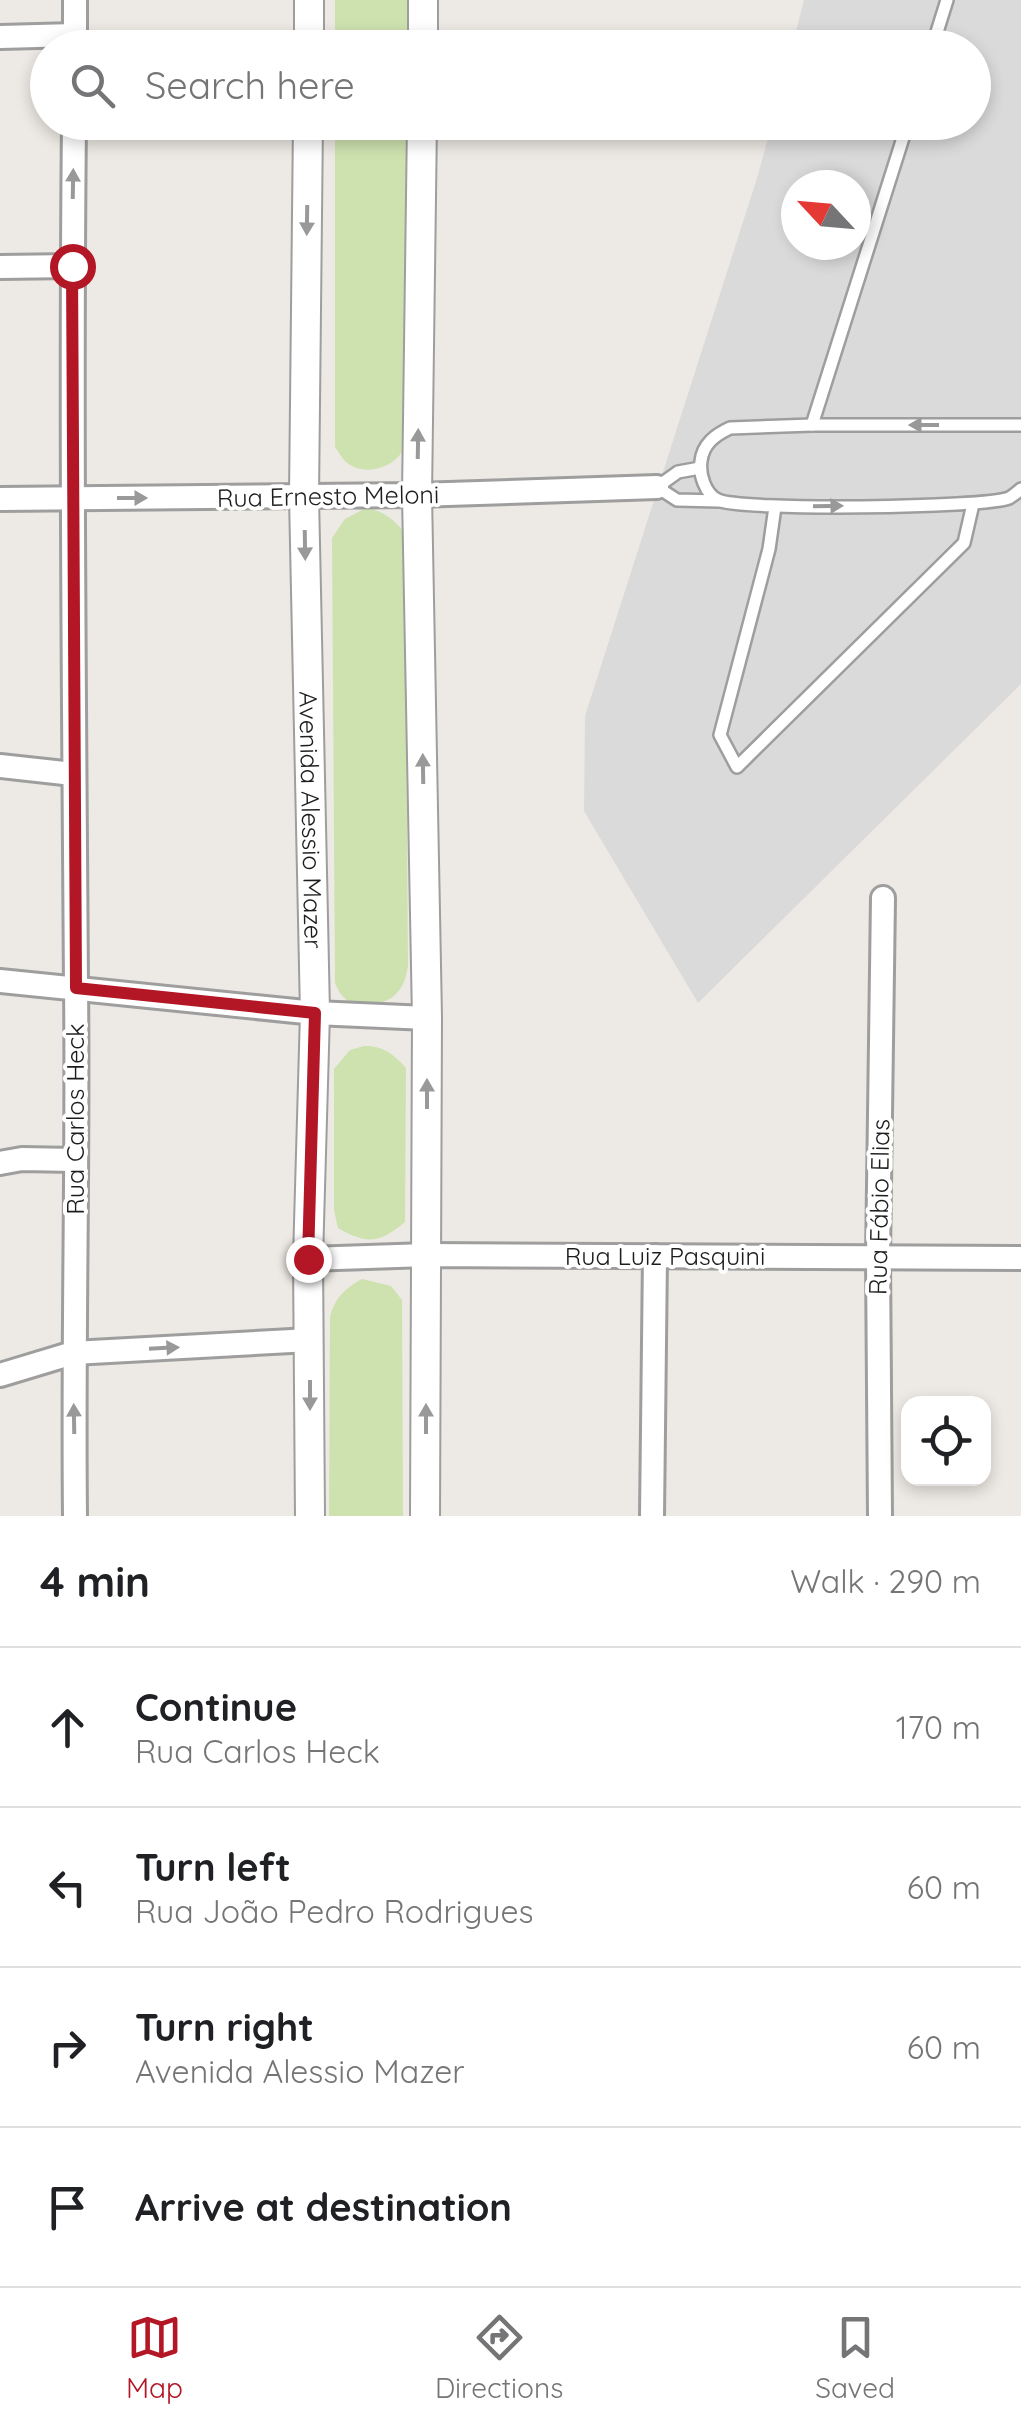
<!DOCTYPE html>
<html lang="en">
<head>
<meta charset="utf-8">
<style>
	body { margin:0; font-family:Quicksand,sans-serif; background:#f6f6f6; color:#202124 }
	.controls { position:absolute; right:30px; bottom:30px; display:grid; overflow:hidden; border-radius:20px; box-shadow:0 5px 15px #0003 }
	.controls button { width:90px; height:90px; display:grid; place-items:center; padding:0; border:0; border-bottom:2px solid #e0e0e0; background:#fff; color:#202124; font:50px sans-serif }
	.compass { position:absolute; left:781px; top:170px; width:90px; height:90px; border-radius:50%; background:#fff; box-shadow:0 5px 15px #0003; rotate:296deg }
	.stop { position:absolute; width:30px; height:30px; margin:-22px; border:8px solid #b31625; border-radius:50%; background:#fff }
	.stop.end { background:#b31625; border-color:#fff; box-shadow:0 2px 10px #0008 }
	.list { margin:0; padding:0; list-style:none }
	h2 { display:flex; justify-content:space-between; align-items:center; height:130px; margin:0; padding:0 40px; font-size:42px }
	h2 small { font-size:32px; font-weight:400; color:#757577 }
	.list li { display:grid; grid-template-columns:65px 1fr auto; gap:30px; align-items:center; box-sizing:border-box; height:160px; padding:0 40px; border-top:2px solid #e0e0e0 }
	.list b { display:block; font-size:38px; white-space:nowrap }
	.list p { margin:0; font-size:32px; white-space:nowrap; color:#757577 }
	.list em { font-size:32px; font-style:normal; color:#757577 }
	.icon { flex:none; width:55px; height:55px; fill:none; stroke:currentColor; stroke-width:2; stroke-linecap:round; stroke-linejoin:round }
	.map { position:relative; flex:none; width:1021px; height:1516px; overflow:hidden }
	.search { position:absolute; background:#fff; box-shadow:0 5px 15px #0003; left:30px; right:30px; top:30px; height:110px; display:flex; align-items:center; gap:25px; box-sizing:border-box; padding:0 35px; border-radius:55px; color:#757577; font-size:38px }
	.sheet { height:770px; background:#fff }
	nav { display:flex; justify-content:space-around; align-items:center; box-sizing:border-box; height:140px; border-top:2px solid #e0e0e0; background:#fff; font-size:28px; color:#757577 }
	nav a { display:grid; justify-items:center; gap:5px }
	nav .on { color:#b31625 }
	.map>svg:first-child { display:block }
	.residential { fill:#dbdada; fill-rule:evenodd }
	.grass { fill:#cde2af }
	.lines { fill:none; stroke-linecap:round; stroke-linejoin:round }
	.service-casing { stroke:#9e9e9e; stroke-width:16 }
	.minor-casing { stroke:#9e9e9e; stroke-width:28 }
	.tertiary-casing { stroke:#9e9e9e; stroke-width:32 }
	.service { stroke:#fff; stroke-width:11 }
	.minor { stroke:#fff; stroke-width:22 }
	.tertiary { stroke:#fff; stroke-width:28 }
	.oneway { fill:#999 }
	.route { stroke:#b31625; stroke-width:12 }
	.labels { text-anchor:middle; stroke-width:8; stroke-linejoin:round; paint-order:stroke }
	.street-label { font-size:25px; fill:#1d1d1d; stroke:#fff }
</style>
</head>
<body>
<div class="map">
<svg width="1021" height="1516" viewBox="0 0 1021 1516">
	<rect width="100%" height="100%" fill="#ede9e4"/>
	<path class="residential" d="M804,0H1021V684L698,1003L584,811L585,716L758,175L772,123L974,122V48L792,47ZM796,185H856V245H796Z"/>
	<g class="grass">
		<path d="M335,0H408L407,47H335Z"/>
		<path d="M335,123H407V441C406,442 400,456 399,456C386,471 359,475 345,461C341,457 338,451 335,447Z"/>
		<path d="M366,508C384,511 393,519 405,533L408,966C406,977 404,986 395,995C386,1004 362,1008 350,1002C342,998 338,990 335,983L332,538L345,519Z"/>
		<path d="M364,1046C384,1046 393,1054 406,1068L405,1222C380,1243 367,1245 338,1228L334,1210V1069L350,1050Z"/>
		<path d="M362,1279L391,1286L402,1300L403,1516H329L330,1317C335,1298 344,1289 362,1279Z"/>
	</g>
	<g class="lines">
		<defs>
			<g id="service">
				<path d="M932,48L947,0"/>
				<path d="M812,425L908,122"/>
				<path d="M1021,425H812L730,428C715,435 703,444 701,461C699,474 705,494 718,500C740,511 985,508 1009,498C1011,497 1019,491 1021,489"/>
				<path d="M700,468L678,472L657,487L677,500L719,501"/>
				<path d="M775,507L769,549L720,735L737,767L964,543L973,504"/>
			</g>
			<g id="minor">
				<path d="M0,37L75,35"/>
				<path d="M75,48V0"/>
				<path d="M74,122C71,410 74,698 76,986C78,1163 73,1339 75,1516"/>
				<path d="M0,267L73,266"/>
				<path d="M0,499L417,495L657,487"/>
				<path d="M0,766L73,774"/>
				<path d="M0,981L315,1013L427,1018"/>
				<path d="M0,1163L22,1159L75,1160"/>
				<path d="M308,1259L427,1255L1021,1258"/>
				<path d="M0,1375L73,1353L310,1340"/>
				<path d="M652,1516L655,1256"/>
				<path d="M880,1516L878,1258L883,898"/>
			</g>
			<g id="tertiary">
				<path d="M309,48V0"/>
				<path d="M423,48V0"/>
				<path id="s1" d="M308,122L304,497L315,1013L308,1259L310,1516"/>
				<path d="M422,122L417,495L427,1018L425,1516"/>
			</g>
		</defs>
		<use href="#service" class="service-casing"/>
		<use href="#minor" class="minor-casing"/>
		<use href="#tertiary" class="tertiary-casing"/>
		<use href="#service" class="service"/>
		<use href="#minor" class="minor"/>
		<use href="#tertiary" class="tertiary"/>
	</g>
	<defs><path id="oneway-solid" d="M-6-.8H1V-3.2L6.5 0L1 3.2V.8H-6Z" transform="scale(2.5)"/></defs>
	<g class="oneway">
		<use href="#oneway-solid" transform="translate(73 184) rotate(-89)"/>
		<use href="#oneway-solid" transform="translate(307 220) rotate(91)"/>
		<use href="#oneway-solid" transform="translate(924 425) rotate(-180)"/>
		<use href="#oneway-solid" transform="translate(418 444) rotate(-89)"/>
		<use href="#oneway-solid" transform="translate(132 498)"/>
		<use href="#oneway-solid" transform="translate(828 506) rotate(-1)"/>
		<use href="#oneway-solid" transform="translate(305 545) rotate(89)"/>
		<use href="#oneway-solid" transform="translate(423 769) rotate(-91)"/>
		<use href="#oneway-solid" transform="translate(427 1094) rotate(-90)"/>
		<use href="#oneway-solid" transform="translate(164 1348) rotate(-3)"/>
		<use href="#oneway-solid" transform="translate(310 1395) rotate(90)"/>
		<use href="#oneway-solid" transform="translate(74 1419) rotate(-91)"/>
		<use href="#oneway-solid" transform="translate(426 1419) rotate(-90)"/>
	</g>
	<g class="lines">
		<path class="route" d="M72,266C75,507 73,747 76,988L315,1013L308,1259"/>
	</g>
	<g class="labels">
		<g class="street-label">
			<text transform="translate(328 496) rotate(-1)" y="9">Rua Ernesto Meloni</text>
			<text dy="9" stroke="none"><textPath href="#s1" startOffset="698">Avenida Alessio Mazer</textPath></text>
			<text transform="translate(75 1119) rotate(-90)" y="9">Rua Carlos Heck</text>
			<text transform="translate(879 1207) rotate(-89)" y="9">Rua Fábio Elias</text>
			<text x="665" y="1265">Rua Luiz Pasquini</text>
		</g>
	</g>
</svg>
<div class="controls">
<button><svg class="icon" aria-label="locate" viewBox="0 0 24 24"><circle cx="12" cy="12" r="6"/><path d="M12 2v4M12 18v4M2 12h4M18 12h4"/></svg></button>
</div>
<svg class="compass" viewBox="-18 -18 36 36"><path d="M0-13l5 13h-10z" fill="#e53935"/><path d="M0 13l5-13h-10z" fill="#757577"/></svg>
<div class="stop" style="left:72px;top:266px"></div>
<div class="stop end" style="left:308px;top:1259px"></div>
<div class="search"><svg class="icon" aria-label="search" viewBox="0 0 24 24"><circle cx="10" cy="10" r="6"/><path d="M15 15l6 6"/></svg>Search here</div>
</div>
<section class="sheet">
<h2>4 min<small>Walk · 290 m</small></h2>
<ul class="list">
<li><svg class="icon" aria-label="ahead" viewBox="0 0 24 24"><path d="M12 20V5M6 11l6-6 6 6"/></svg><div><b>Continue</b><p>Rua Carlos Heck</p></div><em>170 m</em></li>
<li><svg class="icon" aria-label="left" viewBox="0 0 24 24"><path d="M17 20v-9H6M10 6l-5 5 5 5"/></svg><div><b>Turn left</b><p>Rua João Pedro Rodrigues</p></div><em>60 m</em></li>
<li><svg class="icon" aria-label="right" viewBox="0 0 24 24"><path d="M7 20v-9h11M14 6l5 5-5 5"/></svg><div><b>Turn right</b><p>Avenida Alessio Mazer</p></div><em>60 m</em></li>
<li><svg class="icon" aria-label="arrive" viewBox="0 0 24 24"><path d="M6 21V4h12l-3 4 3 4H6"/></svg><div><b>Arrive at destination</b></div></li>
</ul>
</section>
<nav>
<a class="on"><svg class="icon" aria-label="map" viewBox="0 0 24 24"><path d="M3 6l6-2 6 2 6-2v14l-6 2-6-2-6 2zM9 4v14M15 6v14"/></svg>Map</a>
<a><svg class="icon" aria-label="directions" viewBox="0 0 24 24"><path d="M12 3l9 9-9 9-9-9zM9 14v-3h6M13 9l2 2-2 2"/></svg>Directions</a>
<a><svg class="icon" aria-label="saved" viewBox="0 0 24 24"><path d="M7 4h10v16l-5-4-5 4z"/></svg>Saved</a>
</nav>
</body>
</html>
